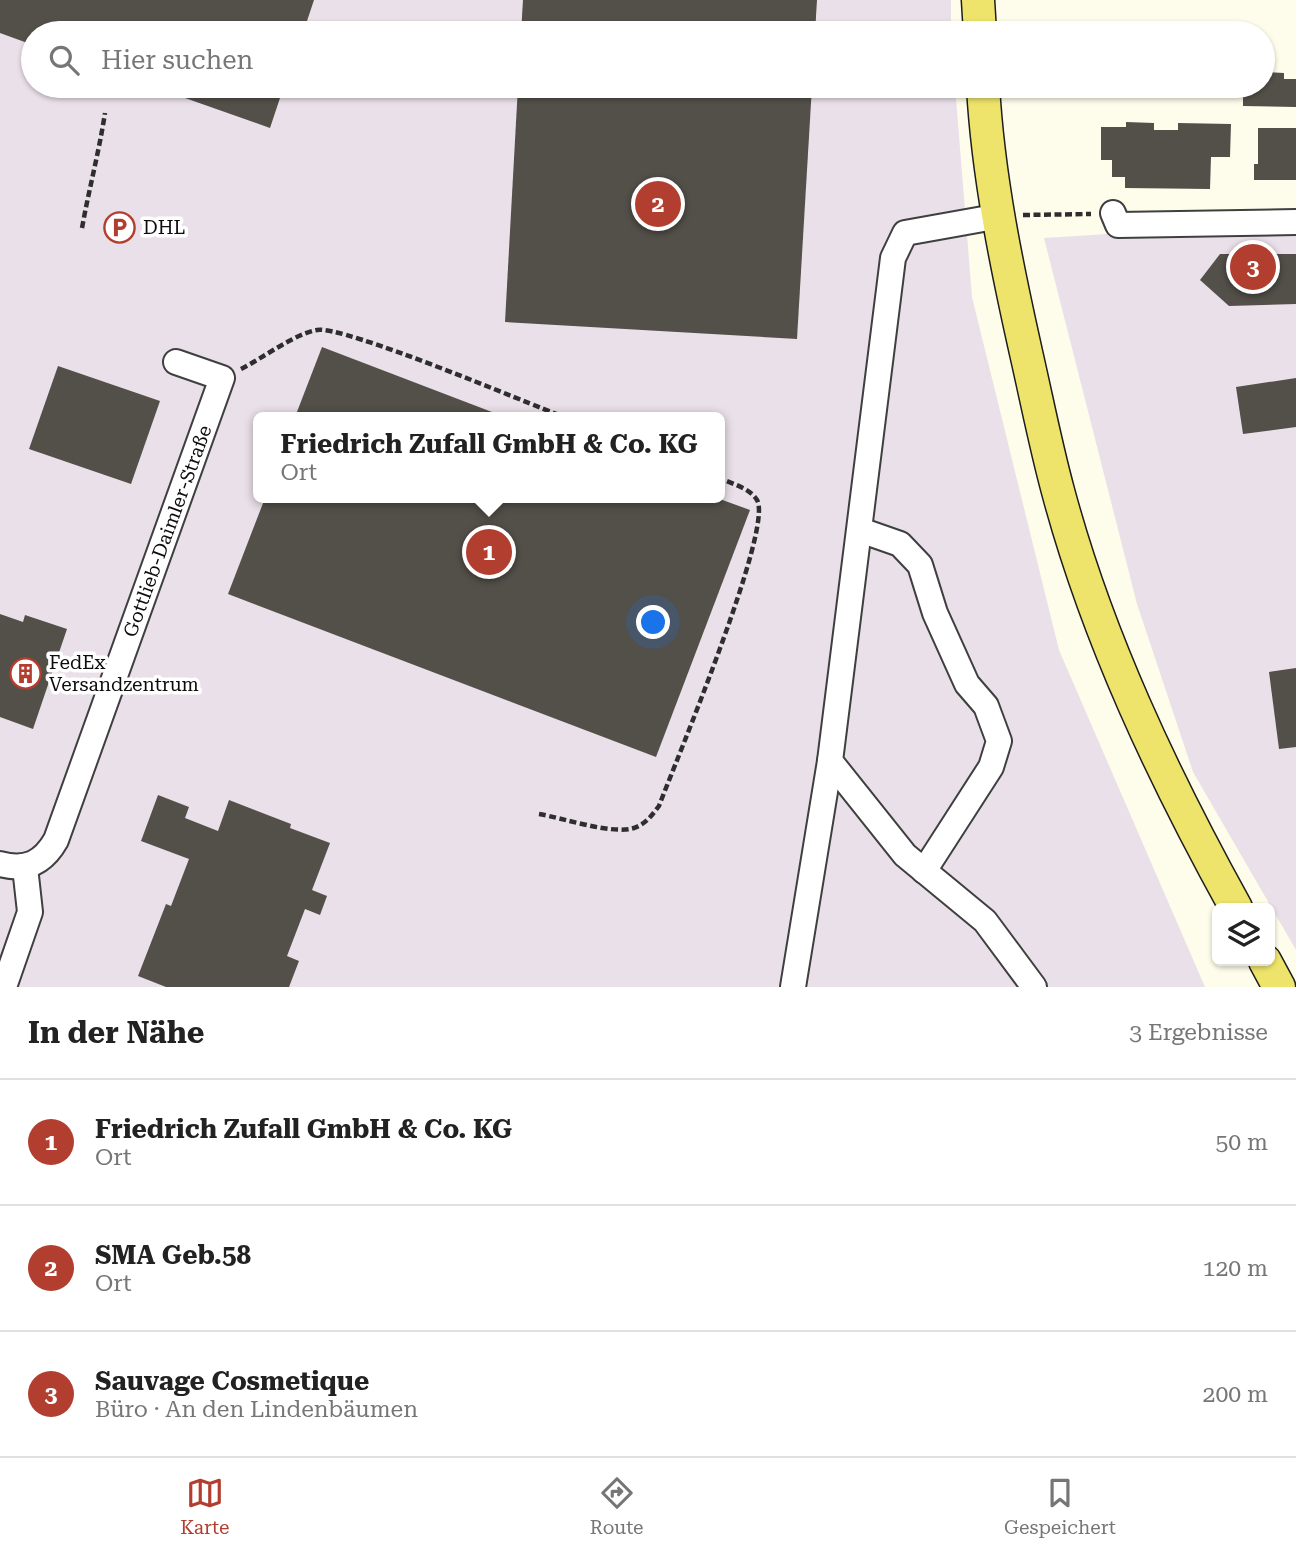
<!DOCTYPE html>
<html lang="de">
<head>
<meta charset="utf-8">
<style>
	body { margin:0; font-family:"Roboto Serif",serif; background:#f6f6f6; color:#222 }
	.controls { position:absolute; right:21px; bottom:21px; display:grid; overflow:hidden; border-radius:10px; box-shadow:0 2px 5px #0004 }
	.controls button { width:63px; height:63px; display:grid; place-items:center; padding:0; border:0; border-bottom:2px solid #e0e0e0; background:#fff; color:#222; font:35px sans-serif }
	.you { position:absolute; left:654px; top:623px; width:24px; height:24px; margin:-18px; border:5px solid #fff; border-radius:50%; background:#1a73e8; box-shadow:0 0 0 10px #1a73e833 }
	.badge { display:grid; place-items:center; width:46px; height:46px; border-radius:50%; background:#b13e2f; color:#fff; font-size:23px; font-weight:700 }
	.pin { position:absolute; translate:-50% -50%; border:4px solid #fff; box-shadow:0 2px 7px #0006 }
	.popup { position:absolute; left:253px; top:412px; width:472px; height:91px; box-sizing:border-box; display:grid; place-content:center; border-radius:10px; background:#fff; filter:drop-shadow(0 2px 5px #0005); font-size:23px; white-space:nowrap; color:#767676 }
	.popup b { font-size:26px; color:#222 }
	.popup::after { content:''; position:absolute; left:50%; top:100%; margin-left:-14px; border:14px solid transparent; border-top-color:#fff }
	.list { margin:0; padding:0; list-style:none }
	h2 { display:flex; justify-content:space-between; align-items:center; height:91px; margin:0; padding:0 28px; font-size:30px }
	h2 small { font-size:23px; font-weight:400; color:#767676 }
	.list li { display:grid; grid-template-columns:46px 1fr auto; gap:21px; align-items:center; box-sizing:border-box; height:126px; padding:0 28px; border-top:2px solid #e0e0e0 }
	.list b { display:block; font-size:26px; white-space:nowrap }
	.list p { margin:0; font-size:23px; white-space:nowrap; color:#767676 }
	.list em { font-size:23px; font-style:normal; color:#767676 }
	.icon { flex:none; width:38px; height:38px; fill:none; stroke:currentColor; stroke-width:2; stroke-linecap:round; stroke-linejoin:round }
	.map { position:relative; flex:none; width:1296px; height:987px; overflow:hidden }
	.search { position:absolute; background:#fff; box-shadow:0 2px 5px #0004; left:21px; right:21px; top:21px; height:77px; display:flex; align-items:center; gap:18px; box-sizing:border-box; padding:0 24px; border-radius:38px; color:#767676; font-size:26px }
	.sheet { height:469px; background:#fff }
	nav { display:flex; justify-content:space-around; align-items:center; box-sizing:border-box; height:98px; border-top:2px solid #e0e0e0; background:#fff; font-size:19px; color:#767676 }
	nav a { display:grid; justify-items:center; gap:4px }
	nav .on { color:#b13e2f }
	.map>svg:first-child { display:block }
	.industrial { fill:#eae0e9; fill-rule:evenodd }
	.building { fill:#534f49 }
	.lines { fill:none; stroke-linecap:round; stroke-linejoin:round }
	.minor-casing { stroke:#3f3f3f; stroke-width:28 }
	.major-casing { stroke:#1d1d1d; stroke-width:35 }
	.path { stroke:#2e2e2e; stroke-width:4.5; stroke-dasharray:7 3.5; stroke-linecap:butt }
	.minor { stroke:#fff; stroke-width:24 }
	.major { stroke:#eee46b; stroke-width:32 }
	.labels { text-anchor:middle; stroke-width:7; stroke-linejoin:round; paint-order:stroke }
	.poi-label { font-size:19px; fill:#0c0c0c; stroke:#fff; text-anchor:start }
	.street-label { font-size:19px; fill:#0c0c0c; stroke:#fff }
</style>
</head>
<body>
<div class="map">
<svg width="1296" height="987" viewBox="0 0 1296 987">
	<rect width="100%" height="100%" fill="#fefdeb"/>
	<g class="industrial">
		<path d="M0,0H951V33H33V86H955L972,297L1059,650L1205,987H0ZM258,417H720V498H258Z"/>
		<path d="M1296,222V950L1193,772L1137,604L1044,238Z"/>
	</g>
	<g class="building">
		<path d="M0,0H314L303,33H33V45L0,33Z"/>
		<path d="M523,0H817L815,33H521Z"/>
		<path d="M1263,72L1284,73V79H1296V107L1243,106V86H1263Z"/>
		<path d="M151,86H284L270,128Z"/>
		<path d="M518,86H812L797,339L505,322Z"/>
		<path d="M1126,122L1154,123V130H1178V123L1231,124L1230,157H1211L1210,189L1125,188V177H1112V160H1101V127H1126Z"/>
		<path d="M1258,128H1296V180H1254V164H1258Z"/>
		<path d="M1220,254H1296V304L1229,306L1200,280Z"/>
		<path d="M322,347L505,417H295Z"/>
		<path d="M58,366L160,401L131,484L29,449Z"/>
		<path d="M1296,378V427L1243,434L1236,387Z"/>
		<path d="M265,498H717L750,510L656,757L228,594Z"/>
		<path d="M0,614L23,622L25,615L67,629L33,729L0,717Z"/>
		<path d="M1296,668V747L1279,749L1269,672Z"/>
		<path d="M158,795L189,807L185,818L218,831L229,800L291,824L290,828L330,843L312,890L327,896L320,915L305,909L287,956L299,961L289,987H166L138,976L166,904L171,906L189,859L141,841Z"/>
	</g>
	<g class="lines">
		<defs>
			<g id="minor">
				<path d="M1113,213L1118,225L1296,222"/>
				<path d="M1000,216L905,233L893,258L830,761L905,855L985,921L1034,987"/>
				<path d="M860,530L900,544L920,565L935,613L967,684L986,706L999,741L991,767L924,871"/>
				<path d="M0,864C26,871 43,863 56,840L222,378L176,362"/>
				<path d="M4,987L30,912L25,867"/>
				<path d="M793,987L830,761"/>
			</g>
			<g id="major">
				<path d="M978,0L980,33"/>
				<path d="M983,86C988,177 1007,268 1027,357C1037,401 1046,447 1058,491C1097,637 1163,776 1236,908"/>
				<path d="M1265,961L1279,987"/>
			</g>
		</defs>
		<use href="#minor" class="minor-casing"/>
		<use href="#major" class="major-casing"/>
		<g class="path">
			<path d="M1023,215L1091,214"/>
			<path d="M82,228C89,189 99,152 105,113"/>
			<path d="M241,369C263,358 294,334 317,330C343,325 527,403 564,417"/>
			<path d="M539,814C563,818 612,835 634,828C646,824 652,815 659,806C675,763 774,528 757,500C750,488 732,484 720,478"/>
		</g>
		<use href="#minor" class="minor"/>
		<use href="#major" class="major"/>
	</g>
	<defs>
		<symbol id="parking-ring" viewBox="-11 -11 22 22"><circle r="9.5" fill="#fff" stroke="#b13e2f" stroke-width="1.5"/><path d="M-3.5-5.5H1a3.5 3.5 0 0 1 0 7H-1V5.5H-3.5ZM-1-3.4V-.6H.8a1.4 1.4 0 0 0 0-2.8Z" fill="#b13e2f"/></symbol>
		<symbol id="building-ring" viewBox="-11 -11 22 22"><circle r="9.5" fill="#fff" stroke="#b13e2f" stroke-width="1.5"/><path d="M-4-6H4V6H1V3H-1V6H-4ZM-2.5-4.3h1.7v1.8h-1.7ZM.8-4.3h1.7v1.8H.8ZM-2.5-1h1.7V.8h-1.7ZM.8-1h1.7V.8H.8Z" fill="#b13e2f"/></symbol>
	</defs>
	<g fill-rule="evenodd">
		<use href="#parking-ring" x="102" y="210" width="35" height="35"/>
		<use href="#building-ring" x="8" y="656" width="35" height="35"/>
	</g>
	<g class="labels">
		<g class="poi-label">
			<text x="143" y="234">DHL</text>
			<text x="49" y="669">FedEx<tspan x="49" dy="22">Versandzentrum</tspan></text>
		</g>
		<g class="street-label">
			<text transform="translate(167 531) rotate(-70)" y="7">Gottlieb-Daimler-Straße</text>
		</g>
	</g>
</svg>
<div class="controls">
<button><svg class="icon" aria-label="layers" viewBox="0 0 24 24"><path d="M12 4l9 5-9 5-9-5zM3 14l9 5 9-5"/></svg></button>
</div>
<div class="you"></div>
<div class="pin badge" style="left:489px;top:552px">1</div>
<div class="popup"><b>Friedrich Zufall GmbH &amp; Co. KG</b>Ort</div>
<div class="pin badge" style="left:658px;top:204px">2</div>
<div class="pin badge" style="left:1253px;top:267px">3</div>
<div class="search"><svg class="icon" aria-label="search" viewBox="0 0 24 24"><circle cx="10" cy="10" r="6"/><path d="M15 15l6 6"/></svg>Hier suchen</div>
</div>
<section class="sheet">
<h2>In der Nähe<small>3 Ergebnisse</small></h2>
<ul class="list">
<li><span class="badge">1</span><div><b>Friedrich Zufall GmbH &amp; Co. KG</b><p>Ort</p></div><em>50 m</em></li>
<li><span class="badge">2</span><div><b>SMA Geb.58</b><p>Ort</p></div><em>120 m</em></li>
<li><span class="badge">3</span><div><b>Sauvage Cosmetique</b><p>Büro · An den Lindenbäumen</p></div><em>200 m</em></li>
</ul>
</section>
<nav>
<a class="on"><svg class="icon" aria-label="map" viewBox="0 0 24 24"><path d="M3 6l6-2 6 2 6-2v14l-6 2-6-2-6 2zM9 4v14M15 6v14"/></svg>Karte</a>
<a><svg class="icon" aria-label="directions" viewBox="0 0 24 24"><path d="M12 3l9 9-9 9-9-9zM9 14v-3h6M13 9l2 2-2 2"/></svg>Route</a>
<a><svg class="icon" aria-label="saved" viewBox="0 0 24 24"><path d="M7 4h10v16l-5-4-5 4z"/></svg>Gespeichert</a>
</nav>
</body>
</html>
